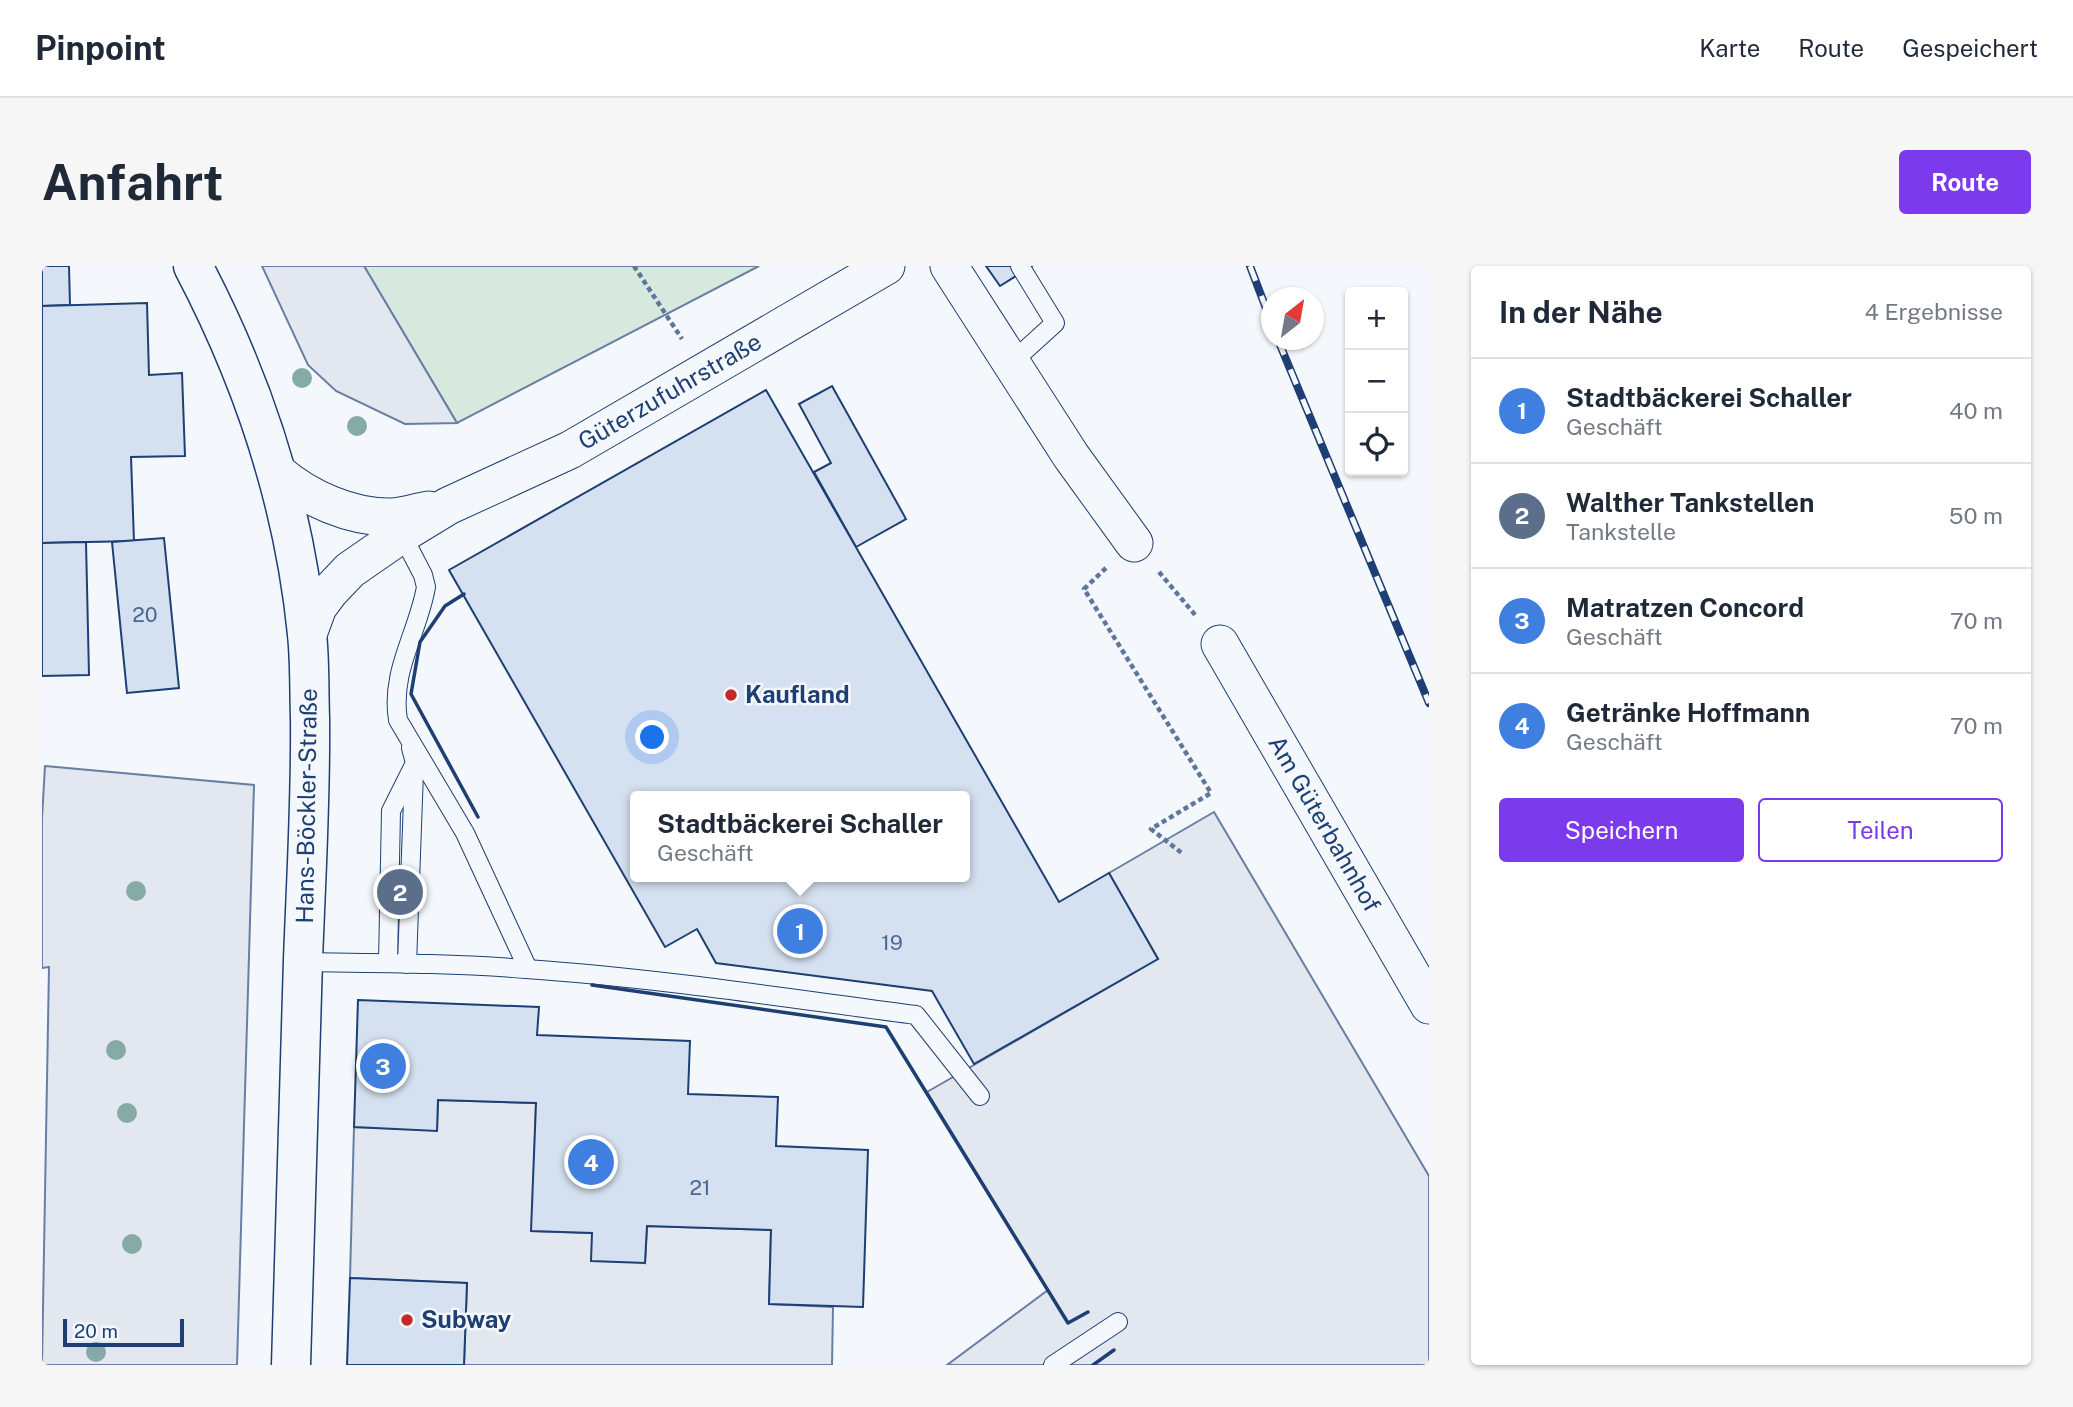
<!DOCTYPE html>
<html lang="de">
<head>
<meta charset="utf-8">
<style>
	body { margin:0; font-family:"Public Sans",sans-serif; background:#f6f6f7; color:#1f2937 }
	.controls { position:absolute; right:21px; top:21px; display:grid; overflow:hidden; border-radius:7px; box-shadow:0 2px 5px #0004 }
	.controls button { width:63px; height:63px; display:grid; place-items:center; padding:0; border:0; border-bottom:2px solid #e0e1e3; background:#fff; color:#1f2937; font:35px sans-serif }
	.compass { position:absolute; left:1219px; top:21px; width:63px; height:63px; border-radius:50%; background:#fff; box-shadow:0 2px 5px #0004; rotate:31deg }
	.scale { position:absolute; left:21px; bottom:18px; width:121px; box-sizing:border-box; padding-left:7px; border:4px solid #1d3f73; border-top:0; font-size:19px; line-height:24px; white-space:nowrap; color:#1d3f73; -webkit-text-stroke:5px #f4f7fb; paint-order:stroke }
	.you { position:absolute; left:611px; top:472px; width:24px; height:24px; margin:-18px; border:5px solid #fff; border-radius:50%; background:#1a73e8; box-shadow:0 0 0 10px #1a73e833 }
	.badge { display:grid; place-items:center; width:46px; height:46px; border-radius:50%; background:#7c3aed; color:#fff; font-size:23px; font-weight:700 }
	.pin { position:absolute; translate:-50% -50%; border:4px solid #fff; box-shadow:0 2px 7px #0006 }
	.popup { position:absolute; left:588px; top:525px; width:340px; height:91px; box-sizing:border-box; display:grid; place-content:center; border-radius:7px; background:#fff; filter:drop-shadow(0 2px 5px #0005); font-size:23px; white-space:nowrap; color:#747a83 }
	.popup b { font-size:26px; color:#1f2937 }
	.popup::after { content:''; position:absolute; left:50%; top:100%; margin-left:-14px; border:14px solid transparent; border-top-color:#fff }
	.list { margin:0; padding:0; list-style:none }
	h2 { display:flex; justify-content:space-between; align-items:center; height:91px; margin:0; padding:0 28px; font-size:30px }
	h2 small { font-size:23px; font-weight:400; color:#747a83 }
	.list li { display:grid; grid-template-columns:46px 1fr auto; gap:21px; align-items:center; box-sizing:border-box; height:105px; padding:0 28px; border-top:2px solid #e0e1e3 }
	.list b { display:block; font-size:26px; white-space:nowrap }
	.list p { margin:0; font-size:23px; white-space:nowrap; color:#747a83 }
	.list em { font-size:23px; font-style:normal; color:#747a83 }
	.actions { display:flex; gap:14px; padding:21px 28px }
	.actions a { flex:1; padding:16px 0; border:2px solid #7c3aed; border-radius:7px; text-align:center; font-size:24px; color:#7c3aed }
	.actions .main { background:#7c3aed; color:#fff }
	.icon { flex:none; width:38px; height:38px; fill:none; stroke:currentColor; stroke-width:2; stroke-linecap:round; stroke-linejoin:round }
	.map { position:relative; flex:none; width:1387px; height:1099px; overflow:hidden; border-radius:7px }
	header { display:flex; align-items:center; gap:42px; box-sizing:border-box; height:98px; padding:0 35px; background:#fff; border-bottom:2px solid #e0e1e3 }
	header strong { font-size:33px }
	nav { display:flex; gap:38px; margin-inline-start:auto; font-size:24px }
	.intro { display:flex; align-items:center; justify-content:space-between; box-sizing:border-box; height:168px; padding:0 42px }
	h1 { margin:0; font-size:49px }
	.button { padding:18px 32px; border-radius:7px; background:#7c3aed; color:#fff; font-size:24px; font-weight:700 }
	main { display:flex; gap:42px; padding:0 42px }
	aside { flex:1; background:#fff; border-radius:7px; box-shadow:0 2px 5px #0004 }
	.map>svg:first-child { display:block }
	.green { fill:#d7e8df; stroke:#687fa3; stroke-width:2 }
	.parking { fill:#e3e8f0; stroke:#687fa3; stroke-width:2 }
	.building { fill:#d5e0f0; stroke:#1d3f73; stroke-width:2; fill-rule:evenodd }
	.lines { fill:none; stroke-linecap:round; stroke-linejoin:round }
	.service-casing { stroke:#1d3f73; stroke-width:20 }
	.minor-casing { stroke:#1d3f73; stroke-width:39 }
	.secondary-casing { stroke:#1d3f73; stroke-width:41 }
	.path { stroke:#5e769c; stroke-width:4.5; stroke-dasharray:5 3.5; stroke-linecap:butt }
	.service { stroke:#f4f7fb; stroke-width:18 }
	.minor { stroke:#f4f7fb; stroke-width:37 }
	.secondary { stroke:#f4f7fb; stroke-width:38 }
	.rail-casing { stroke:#1d3f73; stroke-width:8 }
	.rail { stroke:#f4f7fb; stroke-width:5; stroke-dasharray:16; stroke-linecap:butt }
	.wall { stroke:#1d3f73; stroke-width:3.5 }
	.tree { fill:#86aba6 }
	.poi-dot { fill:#c62828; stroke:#f4f7fb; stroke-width:2.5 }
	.labels { text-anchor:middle; stroke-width:5; stroke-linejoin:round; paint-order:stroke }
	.number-label { font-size:21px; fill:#4b6792 }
	.street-label { font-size:24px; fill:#1d3f73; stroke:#f4f7fb }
	.poi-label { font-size:24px; font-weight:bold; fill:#1d3f73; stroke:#f4f7fb; text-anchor:start }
</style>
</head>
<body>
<header>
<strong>Pinpoint</strong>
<nav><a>Karte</a><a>Route</a><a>Gespeichert</a></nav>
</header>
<div class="intro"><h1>Anfahrt</h1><a class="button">Route</a></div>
<main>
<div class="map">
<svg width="1387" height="1099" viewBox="0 0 1387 1099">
	<rect width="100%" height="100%" fill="#f4f7fb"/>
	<path class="green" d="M322,0H717L415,157Z"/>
	<g class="parking">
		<path d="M220,0H322L415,157L363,158L294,125L266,99Z"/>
		<path d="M3,500L212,519L195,1099H0L7,701L0,702V552Z"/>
		<path d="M1172,546L1387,910V1099H905L1006,1024L885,826L1116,693L1067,607Z"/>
		<path d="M396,834L494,837L490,965L550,967L603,997L605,960L729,964L727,1038L791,1041L790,1099H422L425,1017L308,1012L312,861L395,864Z"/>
	</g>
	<g class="building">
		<path d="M0,0H27L28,39L0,40Z"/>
		<path d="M944,0H990L958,20Z"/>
		<path d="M105,37L107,109L140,107L143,190L89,191L92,275L0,277V40Z"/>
		<path d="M790,120L864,253L814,281L772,206L789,197L757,138Z"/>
		<path d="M724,124L1017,636L1067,607L1116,693L932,798L890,725L674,697L655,663L623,681L407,304ZM594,530H922V611H594Z"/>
		<path d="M122,272L137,422L85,427L70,276Z"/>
		<path d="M44,276L47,409L0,410V277Z"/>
		<path d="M316,734L497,741L495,769L648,775L646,828L736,831L734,880L826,884L821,1041L727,1038L729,964L605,960L603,997L549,995L550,967L489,965L494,837L396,834L395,865L312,861Z"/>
		<path d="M308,1012L425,1017L422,1099H305Z"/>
	</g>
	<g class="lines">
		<defs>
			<g id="service">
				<path d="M969,97L1013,57L978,0"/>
				<path d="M357,263L381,309L384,321C376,367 348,405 356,454L423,567L486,703"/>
				<path d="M261,696C336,697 410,697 484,703C615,712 744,732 874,749L938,830"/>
				<path d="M346,697L349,545L373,497L369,482"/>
				<path d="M365,698L372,506"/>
				<path d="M1011,1099L1076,1056"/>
			</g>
			<g id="minor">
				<path d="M907,0L1029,190L1092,277"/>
				<path d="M235,206C265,232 309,252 350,251C362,250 375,246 387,244"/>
				<path id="s1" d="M265,371L276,341L288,325L308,304L360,268L406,240L528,184L844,0"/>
				<path id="s2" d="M1178,378L1387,739"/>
			</g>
			<path id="secondary" d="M151,0C212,116 252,237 265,368C268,396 267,424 268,452C269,533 264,614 261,694C257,829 253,964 249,1099"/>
		</defs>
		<use href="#service" class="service-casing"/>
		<use href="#minor" class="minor-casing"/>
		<use href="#secondary" class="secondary-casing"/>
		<g class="path">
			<path d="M592,0L640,73"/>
			<path d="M1064,302L1042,323L1169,527L1109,563L1141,588"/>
			<path d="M1117,306L1154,350"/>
		</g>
		<use href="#service" class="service"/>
		<use href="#minor" class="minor"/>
		<use href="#secondary" class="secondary"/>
		<defs>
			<g id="rail">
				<path d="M1208,0L1230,58"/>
				<path d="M1236,74L1387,437"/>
			</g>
		</defs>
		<use href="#rail" class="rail-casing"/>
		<use href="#rail" class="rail"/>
		<g class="wall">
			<path d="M422,328L403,340L378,376L369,428L436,551"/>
			<path d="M550,719L844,761L1026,1057L1046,1046"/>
			<path d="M1051,1099L1072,1084"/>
		</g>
	</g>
	<g class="tree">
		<circle cx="260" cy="112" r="10"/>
		<circle cx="315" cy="160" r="10"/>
		<circle cx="94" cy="625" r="10"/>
		<circle cx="74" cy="784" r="10"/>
		<circle cx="85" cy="847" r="10"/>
		<circle cx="90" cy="978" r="10"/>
		<circle cx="54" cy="1086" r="10"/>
	</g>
	<g class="poi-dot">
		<circle cx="689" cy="429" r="7"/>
		<circle cx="365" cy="1054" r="7"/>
	</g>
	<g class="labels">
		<g class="number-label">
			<text x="103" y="356">20</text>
			<text x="850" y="684">19</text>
			<text x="658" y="929">21</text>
		</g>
		<g class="street-label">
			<text dy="8" stroke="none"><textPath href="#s1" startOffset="448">Güterzufuhrstraße</textPath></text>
			<text transform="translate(265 540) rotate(-89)" y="8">Hans-Böckler-Straße</text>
			<text dy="8" stroke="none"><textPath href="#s2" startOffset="208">Am Güterbahnhof</textPath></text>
		</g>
		<g class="poi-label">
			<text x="703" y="437">Kaufland</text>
			<text x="379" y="1062">Subway</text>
		</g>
	</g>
</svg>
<div class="controls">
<button>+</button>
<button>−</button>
<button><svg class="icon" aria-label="locate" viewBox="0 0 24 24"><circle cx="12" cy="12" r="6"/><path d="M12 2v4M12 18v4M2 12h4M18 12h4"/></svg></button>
</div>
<svg class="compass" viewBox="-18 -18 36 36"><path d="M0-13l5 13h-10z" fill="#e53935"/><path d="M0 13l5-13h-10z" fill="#747a83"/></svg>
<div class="scale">20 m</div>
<div class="you"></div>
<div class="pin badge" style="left:758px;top:665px;background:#3f7fe0">1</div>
<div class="popup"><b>Stadtbäckerei Schaller</b>Geschäft</div>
<div class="pin badge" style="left:358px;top:626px;background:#5c6f8a">2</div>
<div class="pin badge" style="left:341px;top:800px;background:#3f7fe0">3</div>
<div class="pin badge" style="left:549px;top:896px;background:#3f7fe0">4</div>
</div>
<aside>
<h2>In der Nähe<small>4 Ergebnisse</small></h2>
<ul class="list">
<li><span class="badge" style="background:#3f7fe0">1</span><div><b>Stadtbäckerei Schaller</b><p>Geschäft</p></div><em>40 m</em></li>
<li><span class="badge" style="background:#5c6f8a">2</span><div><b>Walther Tankstellen</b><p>Tankstelle</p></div><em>50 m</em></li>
<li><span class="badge" style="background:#3f7fe0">3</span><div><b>Matratzen Concord</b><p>Geschäft</p></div><em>70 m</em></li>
<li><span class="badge" style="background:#3f7fe0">4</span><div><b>Getränke Hoffmann</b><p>Geschäft</p></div><em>70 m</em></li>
</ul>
<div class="actions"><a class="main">Speichern</a><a>Teilen</a></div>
</aside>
</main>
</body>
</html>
